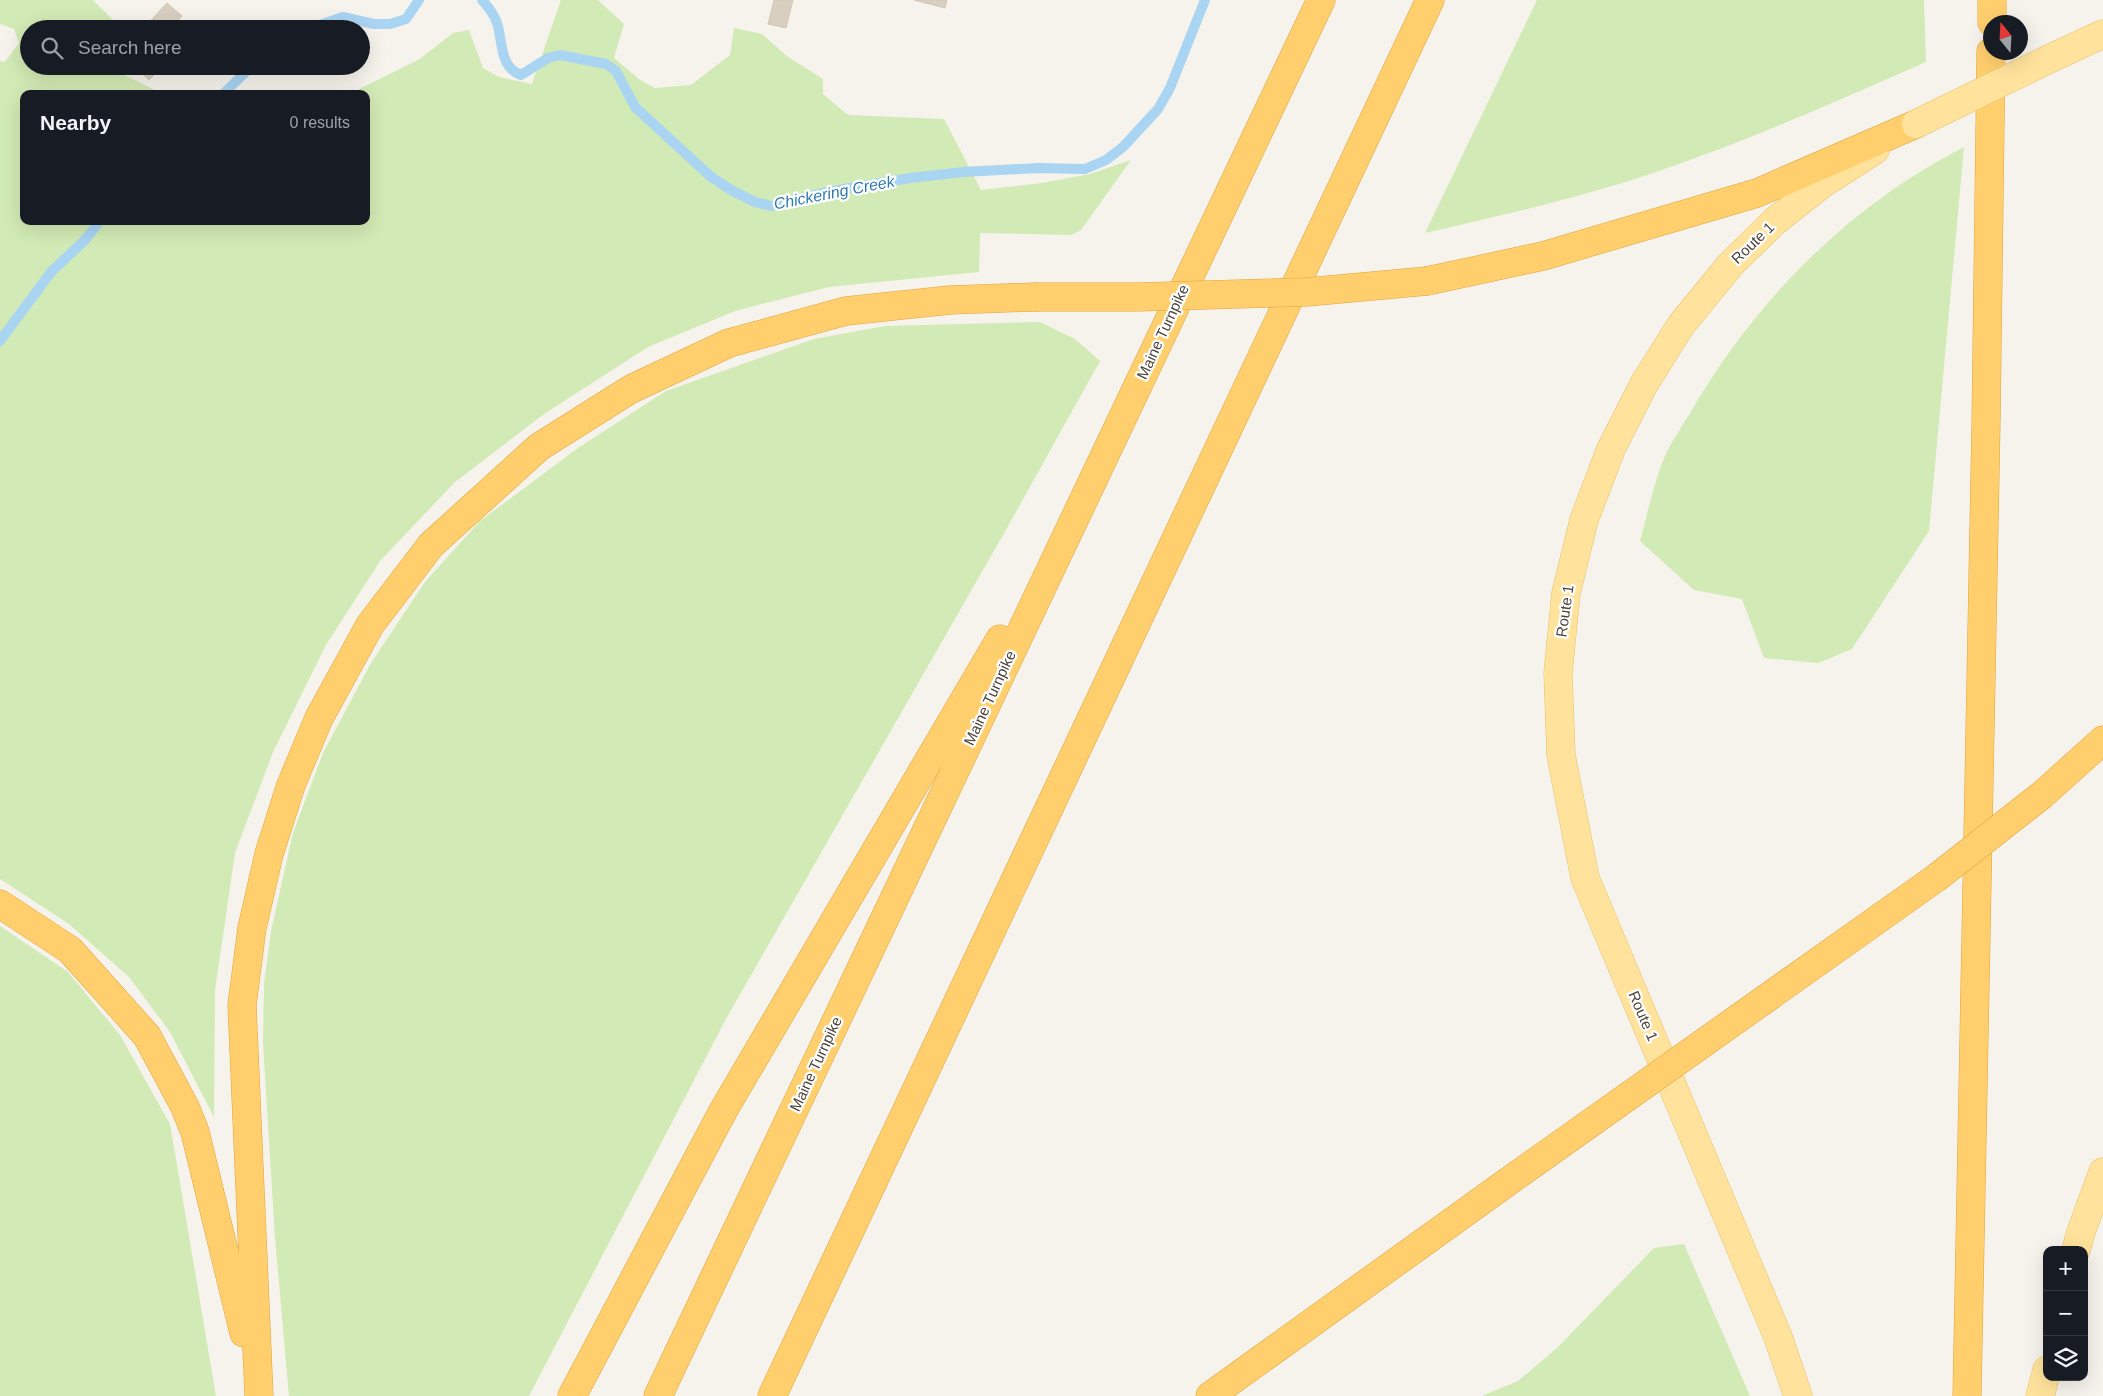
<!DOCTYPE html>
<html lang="en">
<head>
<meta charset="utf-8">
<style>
	body { margin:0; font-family:Arial,sans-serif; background:#20242c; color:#f1f3f6 }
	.controls { position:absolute; right:15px; bottom:15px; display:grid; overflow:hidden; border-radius:10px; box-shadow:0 5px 20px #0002 }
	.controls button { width:45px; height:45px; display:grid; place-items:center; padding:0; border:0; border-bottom:1px solid #363941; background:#171b24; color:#f1f3f6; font:25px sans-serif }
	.compass { position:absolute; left:1983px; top:15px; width:45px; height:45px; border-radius:50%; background:#171b24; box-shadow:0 5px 20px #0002; rotate:342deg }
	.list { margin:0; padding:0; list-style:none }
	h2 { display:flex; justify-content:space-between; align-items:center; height:65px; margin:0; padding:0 20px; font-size:21px }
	h2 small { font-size:16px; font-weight:400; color:#9ea1a6 }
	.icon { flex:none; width:28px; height:28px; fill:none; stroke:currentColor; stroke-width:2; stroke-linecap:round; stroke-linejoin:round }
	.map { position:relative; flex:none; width:2103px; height:1396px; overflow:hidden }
	.search { position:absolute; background:#171b24; box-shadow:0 5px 20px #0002; left:20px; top:20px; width:350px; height:55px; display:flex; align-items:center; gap:12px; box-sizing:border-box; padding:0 18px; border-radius:28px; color:#9ea1a6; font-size:19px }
	.panel { position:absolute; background:#171b24; box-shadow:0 5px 20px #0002; left:20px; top:90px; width:350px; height:135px; border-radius:10px }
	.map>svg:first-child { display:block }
	.green { fill:#d2eab5 }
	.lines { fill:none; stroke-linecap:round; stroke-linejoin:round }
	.stream { stroke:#a9d4f2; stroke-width:10 }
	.building { fill:#d8cfc1; stroke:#d3c7b4 }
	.major-casing { stroke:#e6c16a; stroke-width:29 }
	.highway-casing { stroke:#e0a43c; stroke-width:29 }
	.major { stroke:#ffe39c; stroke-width:28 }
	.highway { stroke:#ffcf6e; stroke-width:28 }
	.major-bridge-casing { stroke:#e6c16a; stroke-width:29; stroke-linecap:butt }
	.highway-bridge-casing { stroke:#e0a43c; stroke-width:29; stroke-linecap:butt }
	.major-bridge { stroke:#ffe39c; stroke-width:28 }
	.highway-bridge { stroke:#ffcf6e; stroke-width:28 }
	.labels { text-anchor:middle; stroke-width:4.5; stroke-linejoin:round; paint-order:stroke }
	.street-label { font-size:15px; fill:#4b4439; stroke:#fff }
	.water-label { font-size:16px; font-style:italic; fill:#2e7ab2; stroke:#fff }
</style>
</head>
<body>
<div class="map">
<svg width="2103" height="1396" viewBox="0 0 2103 1396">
	<rect width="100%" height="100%" fill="#f6f3ec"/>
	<g class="green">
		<path d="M0,0H93L118,25L114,29H29V66H106L163,94H24V221H366V94H349L420,59L453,33L469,30L483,68L499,77L532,84L561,0H598L624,24L614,58L640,80L655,88L691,85L730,55L734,28L762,34L788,57L823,79V94L848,115L944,119L981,190L1042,183L1090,174L1131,160L1081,230L1071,235L980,233L979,272L829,287L735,311L648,347L544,414L455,482L380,561L326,645L273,752L235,853L215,990L214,1117L170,1032L129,977L69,924L0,879V61L5,62L19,43L14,29L0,24Z"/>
		<path d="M1537,0H1924L1926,62C1837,101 1748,141 1656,172C1580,198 1502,215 1425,233Z"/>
		<path d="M1964,147L1929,531L1852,649L1818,663L1764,658L1742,599L1694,590L1640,541C1647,515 1653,486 1663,461C1670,443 1683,425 1693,408C1758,298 1849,206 1964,147Z"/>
		<path d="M1040,322L1075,339L1100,361L1007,528L727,1017L529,1396H289L275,1238L263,1043L264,984L271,931L293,833L323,753L371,663L425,582L480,521L578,448L666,391L814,339L885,326Z"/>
		<path d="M0,926L68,972L120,1035L170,1124L216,1396H0Z"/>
		<path d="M1684,1244L1750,1396H1482L1518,1381L1557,1348L1654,1248Z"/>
	</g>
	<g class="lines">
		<g class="stream">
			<path d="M482,0C488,7 494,13 497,23C503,41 499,67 521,75L548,58L560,55L606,64L616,71L635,107L710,176L731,190L755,202L771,206L826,192L910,178L963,172L1039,168L1085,169L1106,160L1123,147L1158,109L1170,88L1205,0"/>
			<path d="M308,29L343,17L374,24H390L406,19L419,0"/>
			<path d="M223,94L252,66"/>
			<path d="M0,341L51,272L85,240L100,221"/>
		</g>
	</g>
	<g class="building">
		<path d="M774,0H793L786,28L768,24Z"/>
		<path d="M914,0H947L945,8Z"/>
		<path d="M167,3L182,16L171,28L172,29H143Z"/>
		<path d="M134,66H163L149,80Z"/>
	</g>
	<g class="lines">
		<defs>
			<g id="major">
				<path d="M2049,59L2103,34"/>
				<path d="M2076,1250L2081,1232L2103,1172"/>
				<path d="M1798,1396L1778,1337L1585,878L1561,755L1558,673L1566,593L1584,520L1611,449L1644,384L1681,325L1731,264L1775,221L1822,184L1875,150"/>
				<path d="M2040,1396L2047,1370"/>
			</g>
			<g id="highway">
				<path d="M1992,22V0"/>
				<path d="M1427,281L1543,256L1757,193L1916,124"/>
				<path d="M2042,795L2103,740"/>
				<path d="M0,904L70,950L147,1036L185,1107L195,1132L244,1333"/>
				<path d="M259,1396L242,1005L252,928L269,854L291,785L319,718L370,625L431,545L539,447L631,389L729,343L846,311L950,300L1035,297"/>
				<path d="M572,1396L723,1111L1000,639"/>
				<path d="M658,1396L1321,0"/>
				<path d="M772,1396L1430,0"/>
				<path d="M1210,1396L1513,1178"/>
				<path d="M1967,1396L1986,423L1991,52"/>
			</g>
		</defs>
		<use href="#major" class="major-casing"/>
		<use href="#highway" class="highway-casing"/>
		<use href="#major" class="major"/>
		<use href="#highway" class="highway"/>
		<defs>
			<path id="major-bridge" d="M1916,124L2049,59"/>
			<g id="highway-bridge">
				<path d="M1035,297H1138L1307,292L1427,281"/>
				<path d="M1513,1178L1936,878L2042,795"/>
			</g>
		</defs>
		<use href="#major-bridge" class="major-bridge-casing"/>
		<use href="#highway-bridge" class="highway-bridge-casing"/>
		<use href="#major-bridge" class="major-bridge"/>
		<use href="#highway-bridge" class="highway-bridge"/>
	</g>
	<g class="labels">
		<g class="street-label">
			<text transform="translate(1753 243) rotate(-44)" y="5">Route 1</text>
			<text transform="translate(1163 332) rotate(-65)" y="5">Maine Turnpike</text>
			<text transform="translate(1565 611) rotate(-82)" y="5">Route 1</text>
			<text transform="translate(990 698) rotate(-65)" y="5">Maine Turnpike</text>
			<text transform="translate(1643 1016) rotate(67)" y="5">Route 1</text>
			<text transform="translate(816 1064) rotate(-65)" y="5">Maine Turnpike</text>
		</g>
		<g class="water-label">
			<text transform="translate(834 192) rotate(-11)" y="6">Chickering Creek</text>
		</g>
	</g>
</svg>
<div class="controls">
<button>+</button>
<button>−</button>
<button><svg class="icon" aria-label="layers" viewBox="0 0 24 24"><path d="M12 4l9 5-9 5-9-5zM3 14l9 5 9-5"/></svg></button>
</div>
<svg class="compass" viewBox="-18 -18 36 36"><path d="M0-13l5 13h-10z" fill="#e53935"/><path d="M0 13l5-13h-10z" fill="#9ea1a6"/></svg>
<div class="search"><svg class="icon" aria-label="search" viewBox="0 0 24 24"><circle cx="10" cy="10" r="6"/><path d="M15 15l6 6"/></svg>Search here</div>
<section class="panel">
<h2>Nearby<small>0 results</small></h2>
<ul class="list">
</ul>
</section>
</div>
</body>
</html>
